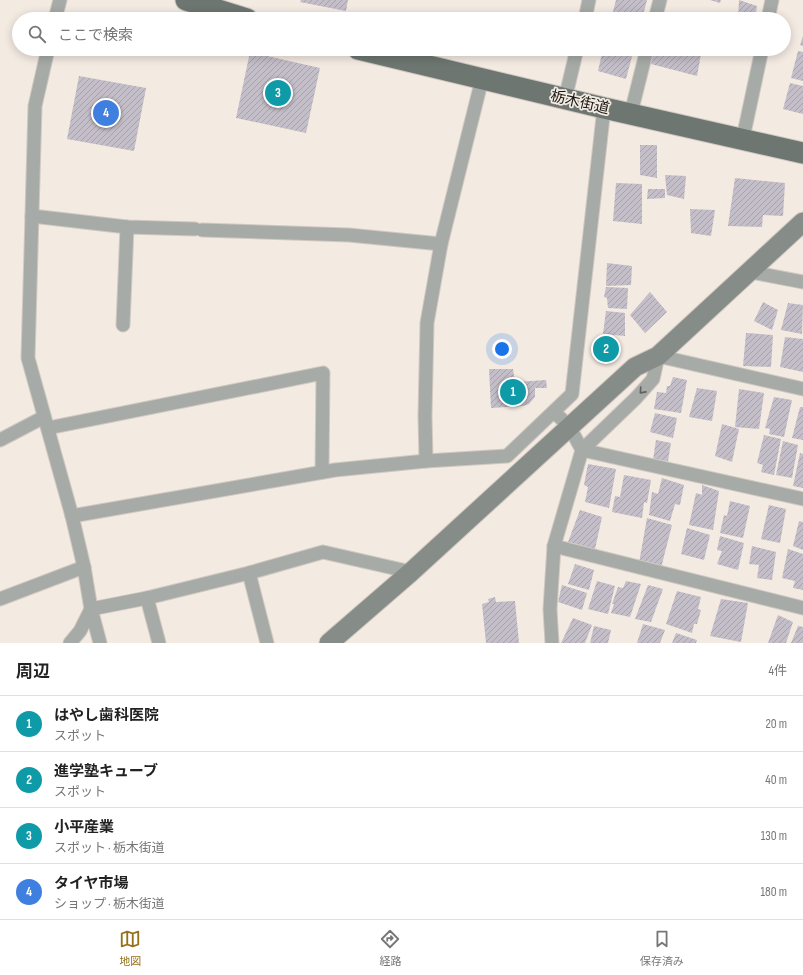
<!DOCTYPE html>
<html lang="ja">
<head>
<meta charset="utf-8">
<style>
	body { margin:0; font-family:"Sofia Sans Condensed","Noto Sans JP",sans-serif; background:#f2f2f2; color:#222 }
	.you { position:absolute; left:502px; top:349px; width:14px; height:14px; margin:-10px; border:3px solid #fff; border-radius:50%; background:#1a73e8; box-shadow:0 0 0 6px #1a73e833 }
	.badge { display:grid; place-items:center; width:26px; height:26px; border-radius:50%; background:#966f19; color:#fff; font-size:13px; font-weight:700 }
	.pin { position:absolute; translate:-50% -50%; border:2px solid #fff; box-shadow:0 1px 4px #0006 }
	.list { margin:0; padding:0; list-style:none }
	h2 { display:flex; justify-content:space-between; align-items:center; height:52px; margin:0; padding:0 16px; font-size:17px }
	h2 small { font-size:13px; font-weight:400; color:#767676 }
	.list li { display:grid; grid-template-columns:26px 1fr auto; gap:12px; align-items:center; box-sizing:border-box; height:56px; padding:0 16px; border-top:1px solid #e0e0e0 }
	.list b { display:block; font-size:15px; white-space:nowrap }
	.list p { margin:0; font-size:13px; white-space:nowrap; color:#767676 }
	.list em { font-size:13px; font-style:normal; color:#767676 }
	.icon { flex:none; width:22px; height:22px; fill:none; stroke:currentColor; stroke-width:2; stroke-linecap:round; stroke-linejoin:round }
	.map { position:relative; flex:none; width:803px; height:643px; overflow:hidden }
	.search { position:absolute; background:#fff; box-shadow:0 2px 10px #0003; left:12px; right:12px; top:12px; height:44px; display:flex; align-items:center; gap:10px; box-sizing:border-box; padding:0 14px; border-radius:22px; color:#767676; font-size:15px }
	.sheet { height:276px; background:#fff }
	nav { display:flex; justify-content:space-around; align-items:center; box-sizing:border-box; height:56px; border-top:1px solid #e0e0e0; background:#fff; font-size:11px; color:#767676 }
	nav a { display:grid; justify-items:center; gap:2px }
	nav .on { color:#966f19 }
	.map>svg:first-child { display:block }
	.building { fill:url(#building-hatch) }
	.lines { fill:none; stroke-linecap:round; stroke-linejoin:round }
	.street-casing { stroke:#d0c8c1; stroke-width:15 }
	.secondary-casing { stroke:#d0c8c1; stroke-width:21 }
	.primary-casing { stroke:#d0c8c1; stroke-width:23 }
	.street { stroke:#a7aba8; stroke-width:13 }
	.secondary { stroke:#868c88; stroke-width:19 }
	.primary { stroke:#6e7671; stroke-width:21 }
	.oneway { stroke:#60605e }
	.labels { text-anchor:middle; stroke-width:3.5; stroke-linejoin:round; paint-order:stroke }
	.street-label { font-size:15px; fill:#191614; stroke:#f3eae2 }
</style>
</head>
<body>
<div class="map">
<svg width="803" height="643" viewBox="0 0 803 643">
	<defs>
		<pattern id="building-hatch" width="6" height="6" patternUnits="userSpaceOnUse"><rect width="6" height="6" fill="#c4bec8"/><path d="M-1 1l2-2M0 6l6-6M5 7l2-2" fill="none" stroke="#a8a3ab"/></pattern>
	</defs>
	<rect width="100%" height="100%" fill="#f3eae2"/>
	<g class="building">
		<path d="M301,0H348L346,11L300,2Z"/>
		<path d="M616,0H647L642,19H611Z"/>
		<path d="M710,0H721L720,3Z"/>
		<path d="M739,0L757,6L755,19H738Z"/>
		<path d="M803,36V46L800,45Z"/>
		<path d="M603,49H634L626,79L598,71Z"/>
		<path d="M654,49H702L697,76L651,64Z"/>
		<path d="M798,51L803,52V81L791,78Z"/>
		<path d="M250,52L320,68L306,133L236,118Z"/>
		<path d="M79,76L146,88L134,151L67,139Z"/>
		<path d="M790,83L803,86V114L783,109Z"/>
		<path d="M640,145H657V178L640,175Z"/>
		<path d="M665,175L686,176L684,199L667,195Z"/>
		<path d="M735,178L785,183L783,216L763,215L762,227L728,226Z"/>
		<path d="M616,183L642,184V224L613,221Z"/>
		<path d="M648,189H665V198L647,199Z"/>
		<path d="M690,209L715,210L711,236L691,233Z"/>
		<path d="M607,263L632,266L631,285L606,286Z"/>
		<path d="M606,287L628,288L627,309L608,308L607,298L604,297Z"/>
		<path d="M650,292L667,312L645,333L630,315Z"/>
		<path d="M763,302L778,310L772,330L754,321Z"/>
		<path d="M788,303L803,305L802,334L781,330Z"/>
		<path d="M606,311L625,313V336L603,334Z"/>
		<path d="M746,333L773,335L771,367L743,366Z"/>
		<path d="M785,337L803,339V372L780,367Z"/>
		<path d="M598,338L619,342L614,360L595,355Z"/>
		<path d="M489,369H513L515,382L546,380L547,388H535V397L529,404L523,406L491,408Z"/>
		<path d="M673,377L687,380L681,413L654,409L657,392L666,393L667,386H670Z"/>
		<path d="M697,388L717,391L712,421L689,417Z"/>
		<path d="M739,389L764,393L759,429L735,427Z"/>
		<path d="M774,397L792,400L784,437L769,434L770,429L765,428Z"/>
		<path d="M800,407H803V440L792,438Z"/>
		<path d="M655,413L677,418L673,438L650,432Z"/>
		<path d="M722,424L739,429L732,462L715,456Z"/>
		<path d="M764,435L781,439L774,475L761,472L763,465L757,463Z"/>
		<path d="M656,440L671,443L668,461L653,460Z"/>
		<path d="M783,441L798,445L792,478L776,475Z"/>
		<path d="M800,453L803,454V488L793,486Z"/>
		<path d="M588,464L616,469L609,508L585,502L588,487L584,485Z"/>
		<path d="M624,475L651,480L647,503L644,502L642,518L612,512L615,496L620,497Z"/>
		<path d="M662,478L684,485L680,505L675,504L670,521L649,515L652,492L658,494Z"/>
		<path d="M702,485L719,491L713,530L689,525L696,493L702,495Z"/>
		<path d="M730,501L750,506L743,538L720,533L724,515L727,516Z"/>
		<path d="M769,505L786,509L780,543L761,539Z"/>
		<path d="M580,510L602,517L595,549L568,542Z"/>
		<path d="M647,518L672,525L661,568L639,563Z"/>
		<path d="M799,521L803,522V550L793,546Z"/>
		<path d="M687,528L710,535L704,560L681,554Z"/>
		<path d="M720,536L744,543L738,570L717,564L722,551L717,550Z"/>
		<path d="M752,546L776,552L772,580L757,578L759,565L749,564Z"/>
		<path d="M788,549L803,554V590L793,588L795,581L782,578Z"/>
		<path d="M575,564L594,570L589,590L568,584Z"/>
		<path d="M597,581L615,586L608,614L588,609Z"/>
		<path d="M626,581L641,584L630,617L611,613L614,604H612L618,587L623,588Z"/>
		<path d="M562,585L587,593L582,610L558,602Z"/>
		<path d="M648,585L663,589L651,622L635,619Z"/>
		<path d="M677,591L701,597L698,609L701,610L697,624H694L692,633L666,624Z"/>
		<path d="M495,597L496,602L515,601L519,643H486L482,604L489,602L488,599Z"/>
		<path d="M721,599L748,603L741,642L710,636Z"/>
		<path d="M778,615L793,622L786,643H768Z"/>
		<path d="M573,618L592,625L585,643H561Z"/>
		<path d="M643,624L665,630L660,643H637Z"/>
		<path d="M594,626L611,630L608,643H590Z"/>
		<path d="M798,626L803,627V643H791Z"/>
		<path d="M676,633L697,640L696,643H672Z"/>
	</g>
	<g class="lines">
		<defs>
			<g id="street">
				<path d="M55,19L60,0"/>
				<path d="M585,19L589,0"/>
				<path d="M655,19L660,0"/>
				<path d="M768,19L772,0"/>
				<path d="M48,49L35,106L28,358L72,516L84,567L91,609L100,643"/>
				<path d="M565,99L577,49"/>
				<path d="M631,113L647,49"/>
				<path d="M743,138L762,49"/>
				<path d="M32,216L127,227L195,229"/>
				<path d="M202,230L349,235L441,244"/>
				<path d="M751,272L803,282"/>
				<path d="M123,325L127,227"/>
				<path d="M554,412L569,426L582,450L803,499"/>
				<path d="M48,428L323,373L322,472"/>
				<path d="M0,440L44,417"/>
				<path d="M426,461L425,416L427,323L441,244L482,79"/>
				<path d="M72,516L335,470L426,461L507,456L572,394L604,108"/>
				<path d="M554,546L803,608"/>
				<path d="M249,573L267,643"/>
				<path d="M0,599L84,567"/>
				<path d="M70,643L80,631L91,609L147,598"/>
				<path d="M159,643L147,598L249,573L323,552L411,572"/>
				<path d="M552,643L550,609L554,546L582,450L636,398L653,379L658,356L803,389"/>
			</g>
			<path id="secondary" d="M329,643L411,572L635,367L658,356L803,222"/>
			<g id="primary">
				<path d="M186,0L247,19"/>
				<path d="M358,49L604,108L803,153"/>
			</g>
		</defs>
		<use href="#street" class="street-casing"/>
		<use href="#secondary" class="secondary-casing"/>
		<use href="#primary" class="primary-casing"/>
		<use href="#street" class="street"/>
		<use href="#secondary" class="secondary"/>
		<use href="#primary" class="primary"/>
	</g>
	<defs><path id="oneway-chevron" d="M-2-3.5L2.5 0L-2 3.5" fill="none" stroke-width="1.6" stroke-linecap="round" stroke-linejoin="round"/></defs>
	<use class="oneway" href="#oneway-chevron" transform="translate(642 391) rotate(132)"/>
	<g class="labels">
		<g class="street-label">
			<text transform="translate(580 102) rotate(13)" y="5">栃木街道</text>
		</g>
	</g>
</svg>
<div class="you"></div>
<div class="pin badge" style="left:513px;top:392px;background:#0f9aa8">1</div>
<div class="pin badge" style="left:606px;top:349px;background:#0f9aa8">2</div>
<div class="pin badge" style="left:278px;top:93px;background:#0f9aa8">3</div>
<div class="pin badge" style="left:106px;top:113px;background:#3f7fe0">4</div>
<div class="search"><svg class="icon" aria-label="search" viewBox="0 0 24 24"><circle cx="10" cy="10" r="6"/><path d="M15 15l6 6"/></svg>ここで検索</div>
</div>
<section class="sheet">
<h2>周辺<small>4件</small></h2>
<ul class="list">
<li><span class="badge" style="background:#0f9aa8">1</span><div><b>はやし歯科医院</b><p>スポット</p></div><em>20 m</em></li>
<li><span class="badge" style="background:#0f9aa8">2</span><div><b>進学塾キューブ</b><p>スポット</p></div><em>40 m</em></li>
<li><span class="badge" style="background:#0f9aa8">3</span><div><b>小平産業</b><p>スポット · 栃木街道</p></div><em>130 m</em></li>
<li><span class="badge" style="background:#3f7fe0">4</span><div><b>タイヤ市場</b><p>ショップ · 栃木街道</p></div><em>180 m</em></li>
</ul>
</section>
<nav>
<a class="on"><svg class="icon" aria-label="map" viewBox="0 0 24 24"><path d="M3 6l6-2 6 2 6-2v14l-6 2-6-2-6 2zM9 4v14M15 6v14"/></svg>地図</a>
<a><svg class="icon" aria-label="directions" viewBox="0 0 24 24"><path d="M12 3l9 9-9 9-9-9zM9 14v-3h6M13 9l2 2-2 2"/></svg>経路</a>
<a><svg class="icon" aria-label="saved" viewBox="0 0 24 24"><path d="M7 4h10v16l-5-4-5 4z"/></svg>保存済み</a>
</nav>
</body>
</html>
